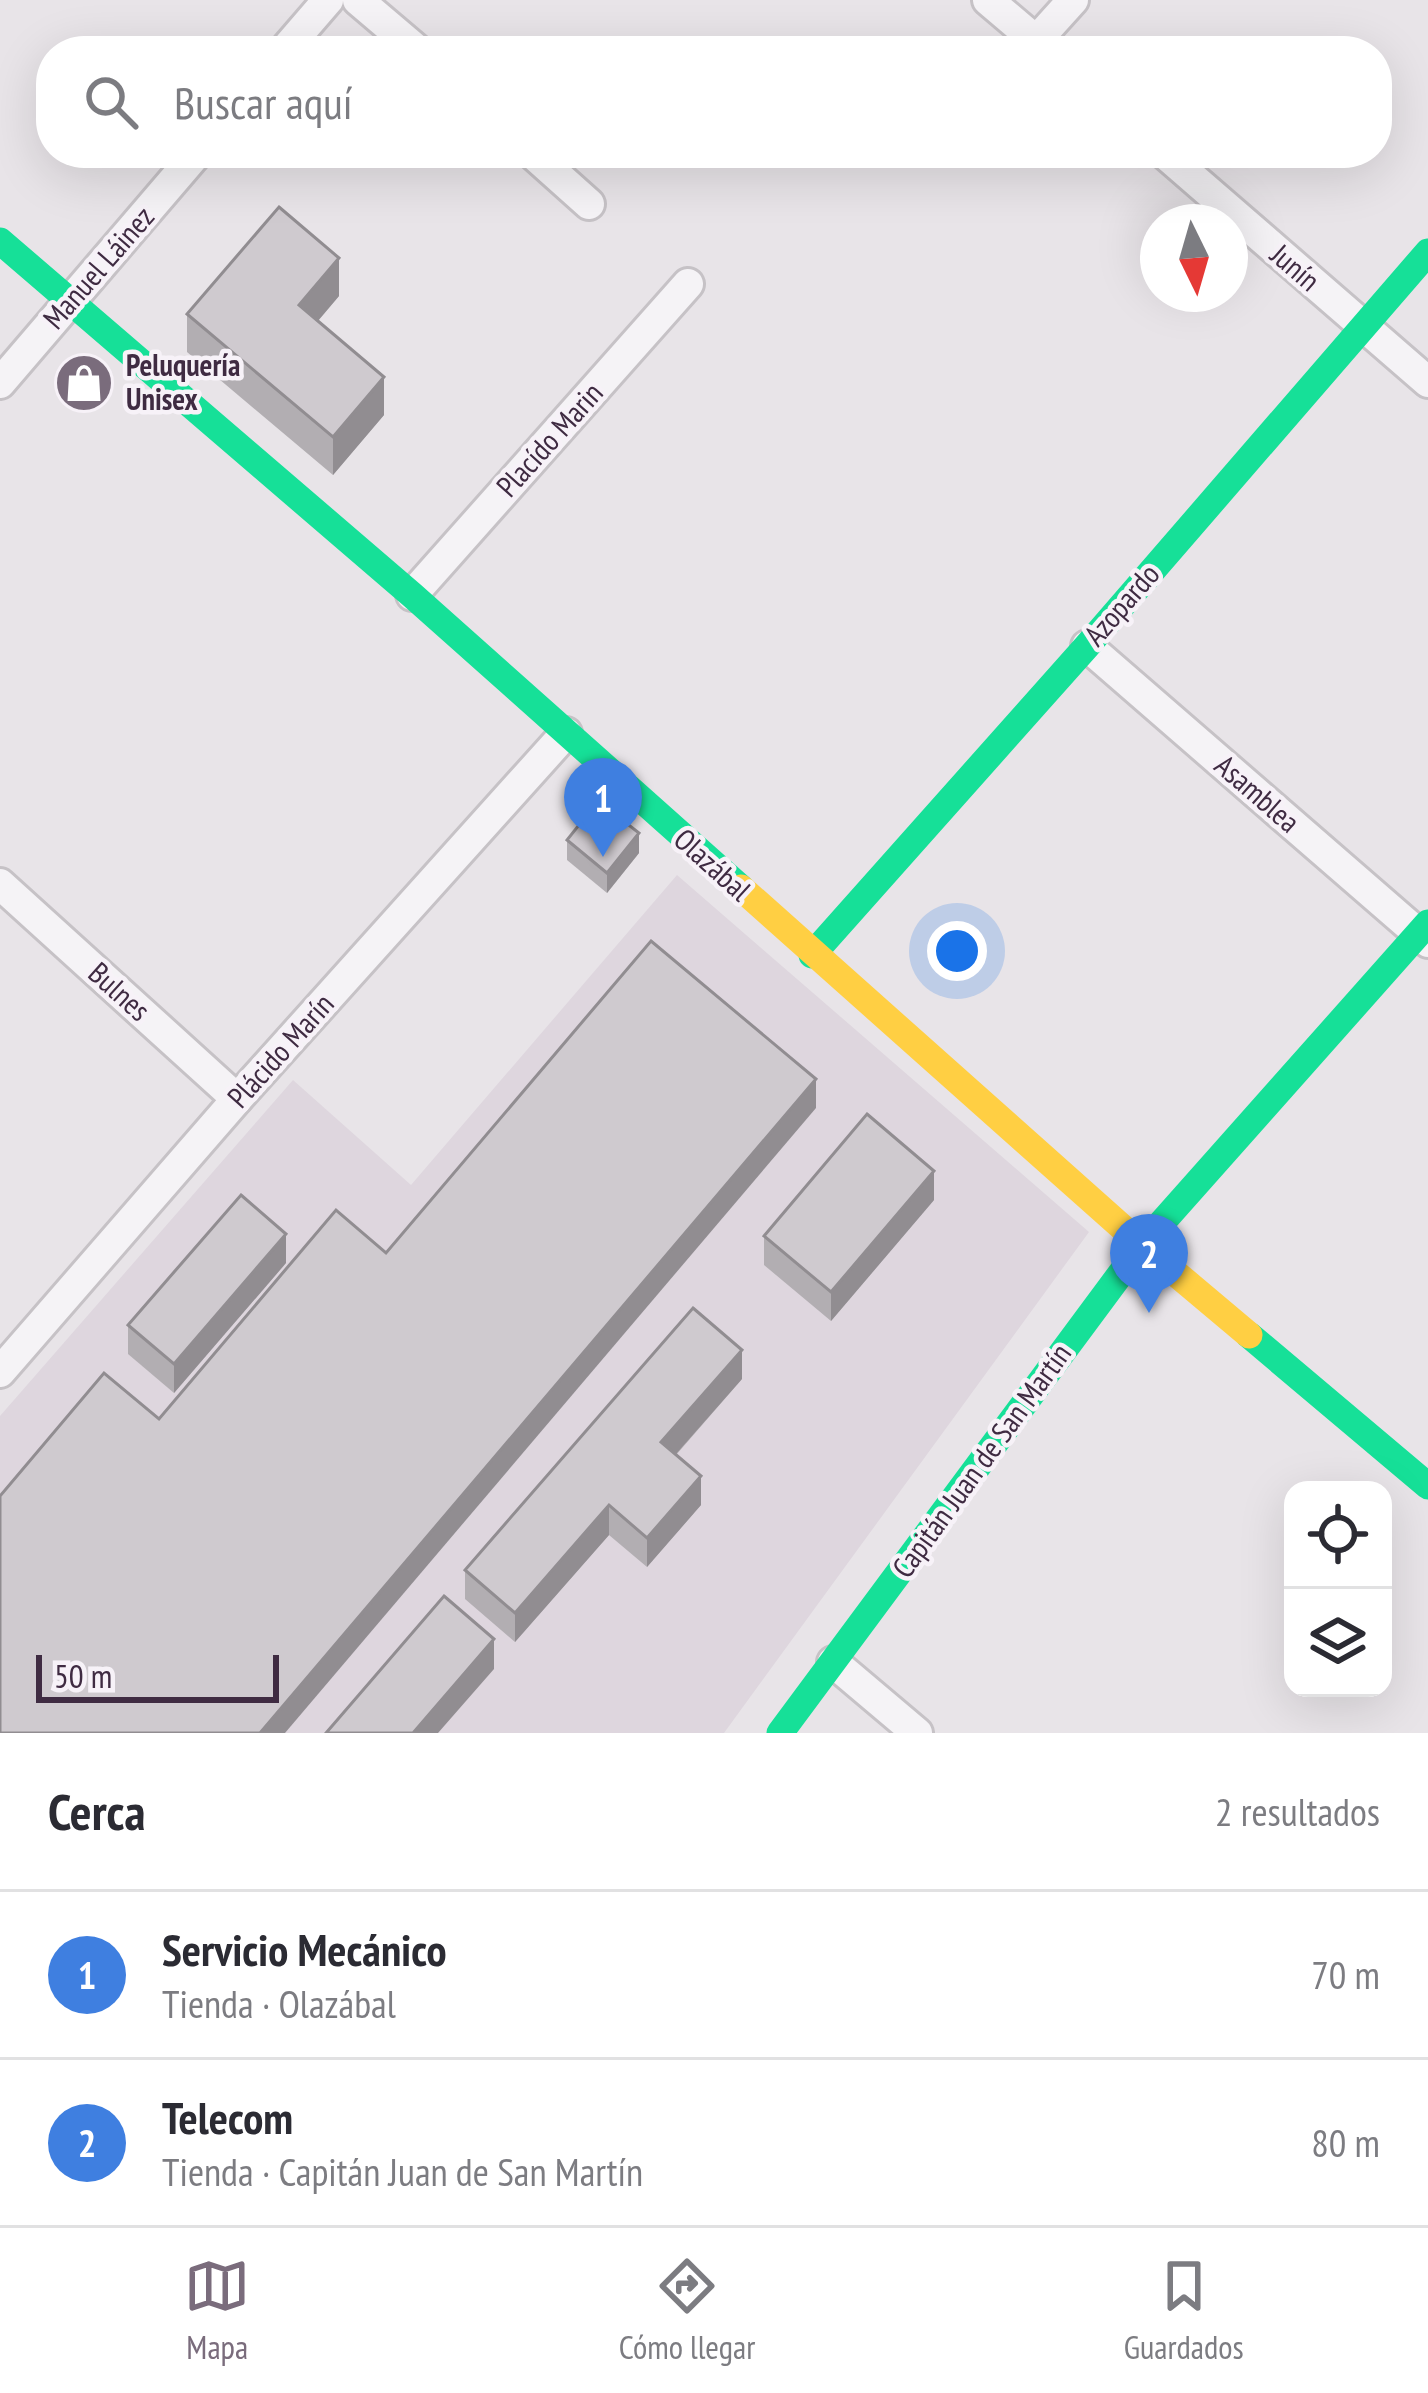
<!DOCTYPE html>
<html lang="es">
<head>
<meta charset="utf-8">
<style>
	body { margin:0; font-family:"PT Sans Narrow",sans-serif; background:#f7f7f7; color:#2b2b33 }
	.controls { position:absolute; right:36px; bottom:36px; display:grid; overflow:hidden; border-radius:24px; box-shadow:0 12px 48px #0002 }
	.controls button { width:108px; height:108px; display:grid; place-items:center; padding:0; border:0; border-bottom:3px solid #e1e1e2; background:#fff; color:#2b2b33; font:60px sans-serif }
	.compass { position:absolute; left:1140px; top:204px; width:108px; height:108px; border-radius:50%; background:#fff; box-shadow:0 12px 48px #0002; rotate:175deg }
	.scale { position:absolute; left:36px; bottom:30px; width:243px; box-sizing:border-box; padding-left:12px; border:6px solid #3f2b42; border-top:0; font-size:33px; line-height:42px; white-space:nowrap; color:#3f2b42; -webkit-text-stroke:9px #f7f2f8; paint-order:stroke }
	.you { position:absolute; left:957px; top:951px; width:42px; height:42px; margin:-30px; border:9px solid #fff; border-radius:50%; background:#1a73e8; box-shadow:0 0 0 18px #1a73e833 }
	.badge { display:grid; place-items:center; width:78px; height:78px; border-radius:50%; background:#7a6c7c; color:#fff; font-size:39px; font-weight:700 }
	.pin { position:absolute; translate:-50% -99px; filter:drop-shadow(0 3px 6px #0008) }
	.pin::after { content:''; position:absolute; top:63px; width:42px; height:36px; background:inherit; clip-path:polygon(0 0,100% 0,50% 100%) }
	.list { margin:0; padding:0; list-style:none }
	h2 { display:flex; justify-content:space-between; align-items:center; height:156px; margin:0; padding:0 48px; font-size:51px }
	h2 small { font-size:39px; font-weight:400; color:#7c7c81 }
	.list li { display:grid; grid-template-columns:78px 1fr auto; gap:36px; align-items:center; box-sizing:border-box; height:168px; padding:0 48px; border-top:3px solid #e1e1e2 }
	.list b { display:block; font-size:45px; white-space:nowrap }
	.list p { margin:0; font-size:39px; white-space:nowrap; color:#7c7c81 }
	.list em { font-size:39px; font-style:normal; color:#7c7c81 }
	.icon { flex:none; width:66px; height:66px; fill:none; stroke:currentColor; stroke-width:2; stroke-linecap:round; stroke-linejoin:round }
	.map { position:relative; flex:none; width:1428px; height:1733px; overflow:hidden }
	.search { position:absolute; background:#fff; box-shadow:0 12px 48px #0002; left:36px; right:36px; top:36px; height:132px; display:flex; align-items:center; gap:30px; box-sizing:border-box; padding:0 42px; border-radius:48px; color:#7c7c81; font-size:45px }
	.sheet { height:492px; background:#fff }
	nav { display:flex; justify-content:space-around; align-items:center; box-sizing:border-box; height:168px; border-top:3px solid #e1e1e2; background:#fff; font-size:33px; color:#7c7c81 }
	nav a { display:grid; justify-items:center; gap:6px }
	nav .on { color:#7a6c7c }
	.map>svg:first-child { display:block }
	.built { fill:#ded6de }
	.lines { fill:none; stroke-linecap:round; stroke-linejoin:round }
	.street-casing { stroke:#c6c2c6; stroke-width:36 }
	.street { stroke:#f5f3f6; stroke-width:30 }
	.fast { stroke:#16e098; stroke-width:27 }
	.slow { stroke:#ffcf43; stroke-width:27 }
	.wall { fill:#b2aeb2 }
	.shaded-wall { fill:#918d91 }
	.building { fill:#cfcacf; stroke:#918d91; stroke-width:3 }
	.labels { text-anchor:middle; stroke-width:9; stroke-linejoin:round; paint-order:stroke }
	.street-label { font-size:30px; fill:#3f2b42; stroke:#f7f2f8 }
	.poi-label { font-size:30px; font-weight:bold; fill:#3f2b42; stroke:#f7f2f8; text-anchor:start }
</style>
</head>
<body>
<div class="map">
<svg width="1428" height="1733" viewBox="0 0 1428 1733">
	<rect width="100%" height="100%" fill="#e8e4e8"/>
	<path class="built" d="M677,875L1089,1232L724,1733H0V1416L293,1080L411,1185Z"/>
	<g class="lines">
		<defs>
			<g id="street">
				<path d="M358,0L418,51"/>
				<path d="M988,0L1048,51"/>
				<path d="M1036,41L1073,0"/>
				<path d="M284,51L328,0"/>
				<path d="M532,153L589,204"/>
				<path d="M1164,153L1428,382"/>
				<path d="M0,383L197,153"/>
				<path d="M412,595L688,284"/>
				<path d="M1087,646L1428,942"/>
				<path d="M0,884L237,1099"/>
				<path d="M0,1372L237,1099L566,733"/>
				<path d="M833,1662L917,1733"/>
			</g>
		</defs>
		<use href="#street" class="street-casing"/>
		<use href="#street" class="street"/>
		<g class="fast">
			<path d="M0,241L412,595L741,888"/>
			<path d="M812,955L1087,646L1428,252"/>
			<path d="M1249,1335L1428,1486"/>
			<path d="M780,1733L1142,1245L1428,923"/>
		</g>
		<path class="slow" d="M741,888L1142,1245L1249,1335"/>
	</g>
	<g class="wall">
		<path d="M339,296L318,321L384,415L333,475L187,352V314Z"/>
		<path d="M567,840L639,853L607,893L567,860Z"/>
		<path d="M934,1200L831,1321L764,1265V1236Z"/>
		<path d="M286,1263L174,1393L128,1354V1325Z"/>
		<path d="M742,1379L676,1455L701,1505L647,1567L609,1535L515,1642L465,1599V1570Z"/>
	</g>
	<g class="shaded-wall">
		<path d="M339,258V296L299,343V305Z"/>
		<path d="M384,377V415L333,475V437Z"/>
		<path d="M639,833V853L607,893V873Z"/>
		<path d="M816,1079V1108L285,1733H260Z"/>
		<path d="M934,1171V1200L831,1321V1292Z"/>
		<path d="M286,1234V1263L174,1393V1364Z"/>
		<path d="M742,1350V1379L661,1471V1442Z"/>
		<path d="M701,1476V1505L647,1567V1538Z"/>
		<path d="M609,1505V1535L515,1642V1613Z"/>
		<path d="M494,1639V1669L438,1733H413Z"/>
	</g>
	<g class="building">
		<path d="M279,207L339,258L299,305L384,377L333,437L187,314Z"/>
		<path d="M598,801L639,833L607,873L567,840Z"/>
		<path d="M651,941L816,1079L260,1733H0V1496L104,1373L159,1419L336,1210L386,1253Z"/>
		<path d="M867,1114L934,1171L831,1292L764,1236Z"/>
		<path d="M241,1195L286,1234L174,1364L128,1325Z"/>
		<path d="M693,1308L742,1350L661,1442L701,1476L647,1538L609,1505L515,1613L465,1570Z"/>
		<path d="M444,1596L494,1639L413,1733H326Z"/>
	</g>
	<defs>
		<symbol id="shop-disc" viewBox="-11 -11 22 22"><circle r="9.5" fill="#7a6c7c" stroke="#f7f2f8"/><path d="M-5-2.5h2.3a2.7 3.5 0 0 1 5.4 0H5L5.5 6h-11ZM-1.5-2.5h3a1.5 2.3 0 0 0-3 0Z" fill="#fff"/></symbol>
	</defs>
	<g fill-rule="evenodd">
		<use href="#shop-disc" x="51" y="350" width="66" height="66"/>
	</g>
	<g class="labels">
		<g class="street-label">
			<text transform="translate(99 268) rotate(-49)" y="10">Manuel Láinez</text>
			<text transform="translate(1295 268) rotate(41)" y="10">Junín</text>
			<text transform="translate(550 440) rotate(-48)" y="10">Placído Marin</text>
			<text transform="translate(1122 605) rotate(-49)" y="10">Azopardo</text>
			<text transform="translate(1257 794) rotate(41)" y="10">Asamblea</text>
			<text transform="translate(712 865) rotate(42)" y="10">Olazábal</text>
			<text transform="translate(119 992) rotate(42)" y="10">Bulnes</text>
			<text transform="translate(281 1051) rotate(-48)" y="10">Plácido Marín</text>
			<text transform="translate(982 1461) rotate(-54)" y="10">Capitán Juan de San Martín</text>
		</g>
		<g class="poi-label">
			<text x="126" y="376">Peluquería<tspan x="126" dy="34">Unisex</tspan></text>
		</g>
	</g>
</svg>
<div class="controls">
<button><svg class="icon" aria-label="locate" viewBox="0 0 24 24"><circle cx="12" cy="12" r="6"/><path d="M12 2v4M12 18v4M2 12h4M18 12h4"/></svg></button>
<button><svg class="icon" aria-label="layers" viewBox="0 0 24 24"><path d="M12 4l9 5-9 5-9-5zM3 14l9 5 9-5"/></svg></button>
</div>
<svg class="compass" viewBox="-18 -18 36 36"><path d="M0-13l5 13h-10z" fill="#e53935"/><path d="M0 13l5-13h-10z" fill="#7c7c81"/></svg>
<div class="scale">50 m</div>
<div class="you"></div>
<div class="pin badge" style="left:603px;top:857px;background:#3f7fe0">1</div>
<div class="pin badge" style="left:1149px;top:1313px;background:#3f7fe0">2</div>
<div class="search"><svg class="icon" aria-label="search" viewBox="0 0 24 24"><circle cx="10" cy="10" r="6"/><path d="M15 15l6 6"/></svg>Buscar aquí</div>
</div>
<section class="sheet">
<h2>Cerca<small>2 resultados</small></h2>
<ul class="list">
<li><span class="badge" style="background:#3f7fe0">1</span><div><b>Servicio Mecánico</b><p>Tienda · Olazábal</p></div><em>70 m</em></li>
<li><span class="badge" style="background:#3f7fe0">2</span><div><b>Telecom</b><p>Tienda · Capitán Juan de San Martín</p></div><em>80 m</em></li>
</ul>
</section>
<nav>
<a class="on"><svg class="icon" aria-label="map" viewBox="0 0 24 24"><path d="M3 6l6-2 6 2 6-2v14l-6 2-6-2-6 2zM9 4v14M15 6v14"/></svg>Mapa</a>
<a><svg class="icon" aria-label="directions" viewBox="0 0 24 24"><path d="M12 3l9 9-9 9-9-9zM9 14v-3h6M13 9l2 2-2 2"/></svg>Cómo llegar</a>
<a><svg class="icon" aria-label="saved" viewBox="0 0 24 24"><path d="M7 4h10v16l-5-4-5 4z"/></svg>Guardados</a>
</nav>
</body>
</html>
